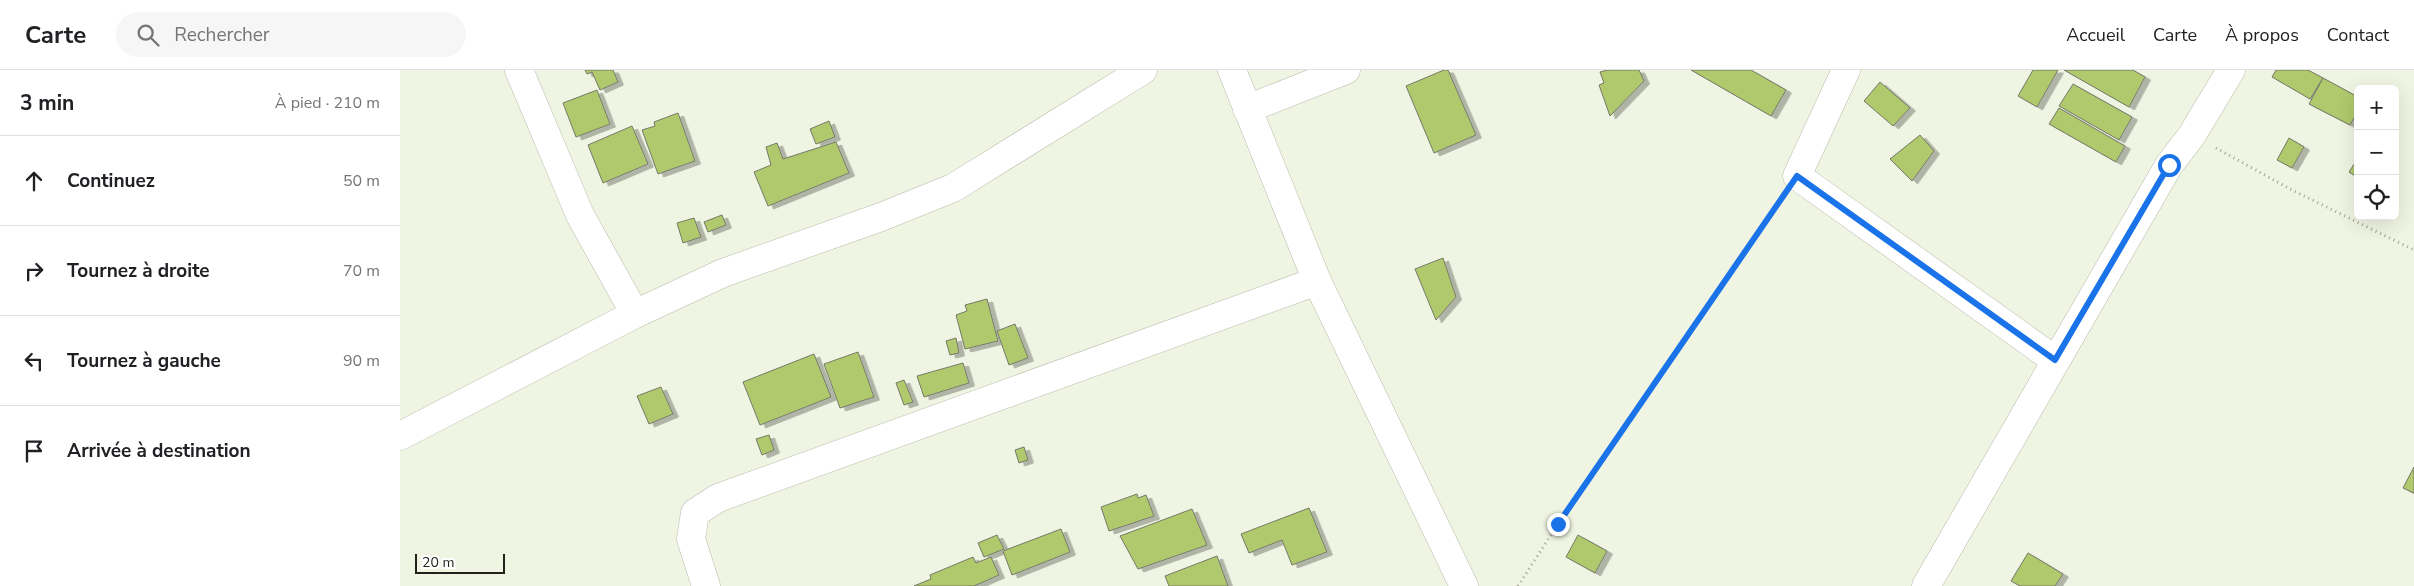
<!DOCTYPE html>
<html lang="fr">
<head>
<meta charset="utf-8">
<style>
	body { margin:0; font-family:"Nunito Sans",sans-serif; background:#f6f6f6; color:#202124 }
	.controls { position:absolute; right:15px; top:15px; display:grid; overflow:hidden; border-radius:8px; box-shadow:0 5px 20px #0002 }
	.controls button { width:45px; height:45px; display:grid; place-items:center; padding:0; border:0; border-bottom:1px solid #e0e0e0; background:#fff; color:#202124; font:25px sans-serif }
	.scale { position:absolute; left:15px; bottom:12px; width:90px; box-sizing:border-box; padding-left:5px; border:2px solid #20211b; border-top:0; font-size:14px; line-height:18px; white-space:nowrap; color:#20211b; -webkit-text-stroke:4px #fff; paint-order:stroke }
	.stop { position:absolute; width:15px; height:15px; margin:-11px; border:4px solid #1a73e8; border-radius:50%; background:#fff }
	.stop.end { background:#1a73e8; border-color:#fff; box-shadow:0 1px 5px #0008 }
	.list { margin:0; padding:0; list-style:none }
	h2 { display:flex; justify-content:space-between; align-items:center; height:65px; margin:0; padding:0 20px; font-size:21px }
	h2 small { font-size:16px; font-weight:400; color:#757577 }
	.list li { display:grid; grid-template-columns:32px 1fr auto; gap:15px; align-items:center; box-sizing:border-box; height:90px; padding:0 20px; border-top:1px solid #e0e0e0 }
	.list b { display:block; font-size:19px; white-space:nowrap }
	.list em { font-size:16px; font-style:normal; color:#757577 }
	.icon { flex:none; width:28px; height:28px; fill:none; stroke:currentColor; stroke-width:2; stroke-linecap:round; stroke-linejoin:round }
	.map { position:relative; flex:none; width:2014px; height:516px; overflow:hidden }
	header { display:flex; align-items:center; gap:30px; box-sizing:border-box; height:70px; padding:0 25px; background:#fff; border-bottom:1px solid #e0e0e0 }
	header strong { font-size:24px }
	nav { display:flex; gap:28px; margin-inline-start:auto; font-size:18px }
	.search { width:350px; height:45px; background:#f6f6f6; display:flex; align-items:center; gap:12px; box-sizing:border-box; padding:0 18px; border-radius:28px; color:#757577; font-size:19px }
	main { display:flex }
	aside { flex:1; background:#fff }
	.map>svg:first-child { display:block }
	.building { fill:#b1c96d; stroke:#747969; filter:url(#shadow) }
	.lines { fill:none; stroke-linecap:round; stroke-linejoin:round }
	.minor-casing { stroke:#b7bcab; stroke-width:29 }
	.path { stroke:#9fa295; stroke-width:3; stroke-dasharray:1 4; stroke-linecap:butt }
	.minor { stroke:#fff; stroke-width:28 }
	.route { stroke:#1a73e8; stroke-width:6 }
</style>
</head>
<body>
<header>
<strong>Carte</strong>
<div class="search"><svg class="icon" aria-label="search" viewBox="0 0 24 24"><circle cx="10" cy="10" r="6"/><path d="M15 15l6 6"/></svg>Rechercher</div>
<nav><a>Accueil</a><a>Carte</a><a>À propos</a><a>Contact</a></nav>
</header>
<main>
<aside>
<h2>3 min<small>À pied · 210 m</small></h2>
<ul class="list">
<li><svg class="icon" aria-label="ahead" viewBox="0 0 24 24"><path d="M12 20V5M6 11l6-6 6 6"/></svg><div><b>Continuez</b></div><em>50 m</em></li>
<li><svg class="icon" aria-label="right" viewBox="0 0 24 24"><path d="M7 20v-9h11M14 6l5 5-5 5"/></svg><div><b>Tournez à droite</b></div><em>70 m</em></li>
<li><svg class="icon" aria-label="left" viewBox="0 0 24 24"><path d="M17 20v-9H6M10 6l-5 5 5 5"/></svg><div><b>Tournez à gauche</b></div><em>90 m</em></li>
<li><svg class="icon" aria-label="arrive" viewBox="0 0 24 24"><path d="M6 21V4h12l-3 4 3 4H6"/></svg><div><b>Arrivée à destination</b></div></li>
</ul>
</aside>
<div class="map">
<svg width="2014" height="516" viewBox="0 0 2014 516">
	<defs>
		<filter id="shadow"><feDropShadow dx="5.5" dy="3" stdDeviation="0" flood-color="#0004"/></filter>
	</defs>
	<rect width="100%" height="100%" fill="#f0f5e3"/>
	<g class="building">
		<path d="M185,0H213L218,12L200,20L192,2L187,4Z"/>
		<path d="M1044,0H1048L1076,65L1034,83L1006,16Z"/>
		<path d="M1208,0H1239L1244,11L1210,46L1199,15L1204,13L1200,2Z"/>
		<path d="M1291,0H1351L1386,20L1371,46Z"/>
		<path d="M1633,0H1658L1637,37L1618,26Z"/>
		<path d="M1664,0H1733L1745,7L1729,37Z"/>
		<path d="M1876,0H1908L1923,8L1910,29L1872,7Z"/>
		<path d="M1923,8L1958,27V41L1950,55L1909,34Z"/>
		<path d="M1480,12L1510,38L1493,56L1464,31Z"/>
		<path d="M1673,14L1732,47L1719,70L1659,36Z"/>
		<path d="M197,20L210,54L176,67L163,33Z"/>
		<path d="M1659,38L1725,76L1716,92L1649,54Z"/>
		<path d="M278,43L295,91L258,104L242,60L255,56L254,52Z"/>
		<path d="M429,51L435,67L416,74L410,59Z"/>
		<path d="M232,56L248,94L203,113L188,75Z"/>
		<path d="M1520,65L1534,81L1512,111L1490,89Z"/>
		<path d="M1889,68L1904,77L1892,98L1877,90Z"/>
		<path d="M436,72L449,103L368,136L354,102L371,95L366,77L377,73L383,89Z"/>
		<path d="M1958,88V108L1949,102Z"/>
		<path d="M322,145L326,155L308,162L304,152Z"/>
		<path d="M294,148L301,167L283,173L277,153Z"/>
		<path d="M1043,188L1056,227L1036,250L1015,199Z"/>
		<path d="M587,229L598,271L565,279L556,245L567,241L565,235Z"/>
		<path d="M615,254L628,288L609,295L597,261Z"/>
		<path d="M556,268L559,283L550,285L546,271Z"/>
		<path d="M458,282L474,327L440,338L424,294Z"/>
		<path d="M414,284L431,327L360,355L343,312Z"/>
		<path d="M563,293L569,313L524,327L517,306Z"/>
		<path d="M504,310L513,332L504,335L496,313Z"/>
		<path d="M261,317L273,344L249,354L237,326Z"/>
		<path d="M369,365L374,380L362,385L356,369Z"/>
		<path d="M624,377L628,390L619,393L615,380Z"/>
		<path d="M2014,397V423L2003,418Z"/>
		<path d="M737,424L738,428L746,425L754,446L709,461L701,437Z"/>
		<path d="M909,438L927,482L892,495L882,470L849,483L841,464Z"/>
		<path d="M792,439L807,475L738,499L720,466Z"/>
		<path d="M661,459L670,482L612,505L603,481Z"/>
		<path d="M597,465L604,479L584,487L578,473Z"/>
		<path d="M1178,465L1207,481L1195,503L1166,487Z"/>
		<path d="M1628,483L1663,504L1655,516H1620L1611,511Z"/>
		<path d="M817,486L828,516H769L765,506Z"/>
		<path d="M573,487L576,493L591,487L599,505L574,516H514L531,509L530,505Z"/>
	</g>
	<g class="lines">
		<defs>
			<g id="minor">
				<path d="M119,0L180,145L235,244"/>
				<path d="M832,0L917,211L1064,516"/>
				<path d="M1446,0L1397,106L1655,290"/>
				<path d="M847,39L946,0"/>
				<path d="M0,366L235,244L323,203L481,147L553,118L743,0"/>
				<path d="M306,516L291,469L295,443L318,428L917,211"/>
				<path d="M1526,516L1769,95L1792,65L1831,0"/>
			</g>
		</defs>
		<use href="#minor" class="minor-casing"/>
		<g class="path">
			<path d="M1816,78L1890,119L2014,180"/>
			<path d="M1118,516L1158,454L1380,130"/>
		</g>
		<use href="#minor" class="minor"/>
	</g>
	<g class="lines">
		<path class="route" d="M1158,454L1397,106L1655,290L1769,95"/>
	</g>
</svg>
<div class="controls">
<button>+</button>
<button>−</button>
<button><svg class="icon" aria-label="locate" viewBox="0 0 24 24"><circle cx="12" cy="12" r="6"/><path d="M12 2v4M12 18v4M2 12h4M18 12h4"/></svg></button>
</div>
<div class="scale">20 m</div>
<div class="stop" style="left:1769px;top:95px"></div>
<div class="stop end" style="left:1158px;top:454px"></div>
</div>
</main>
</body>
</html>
